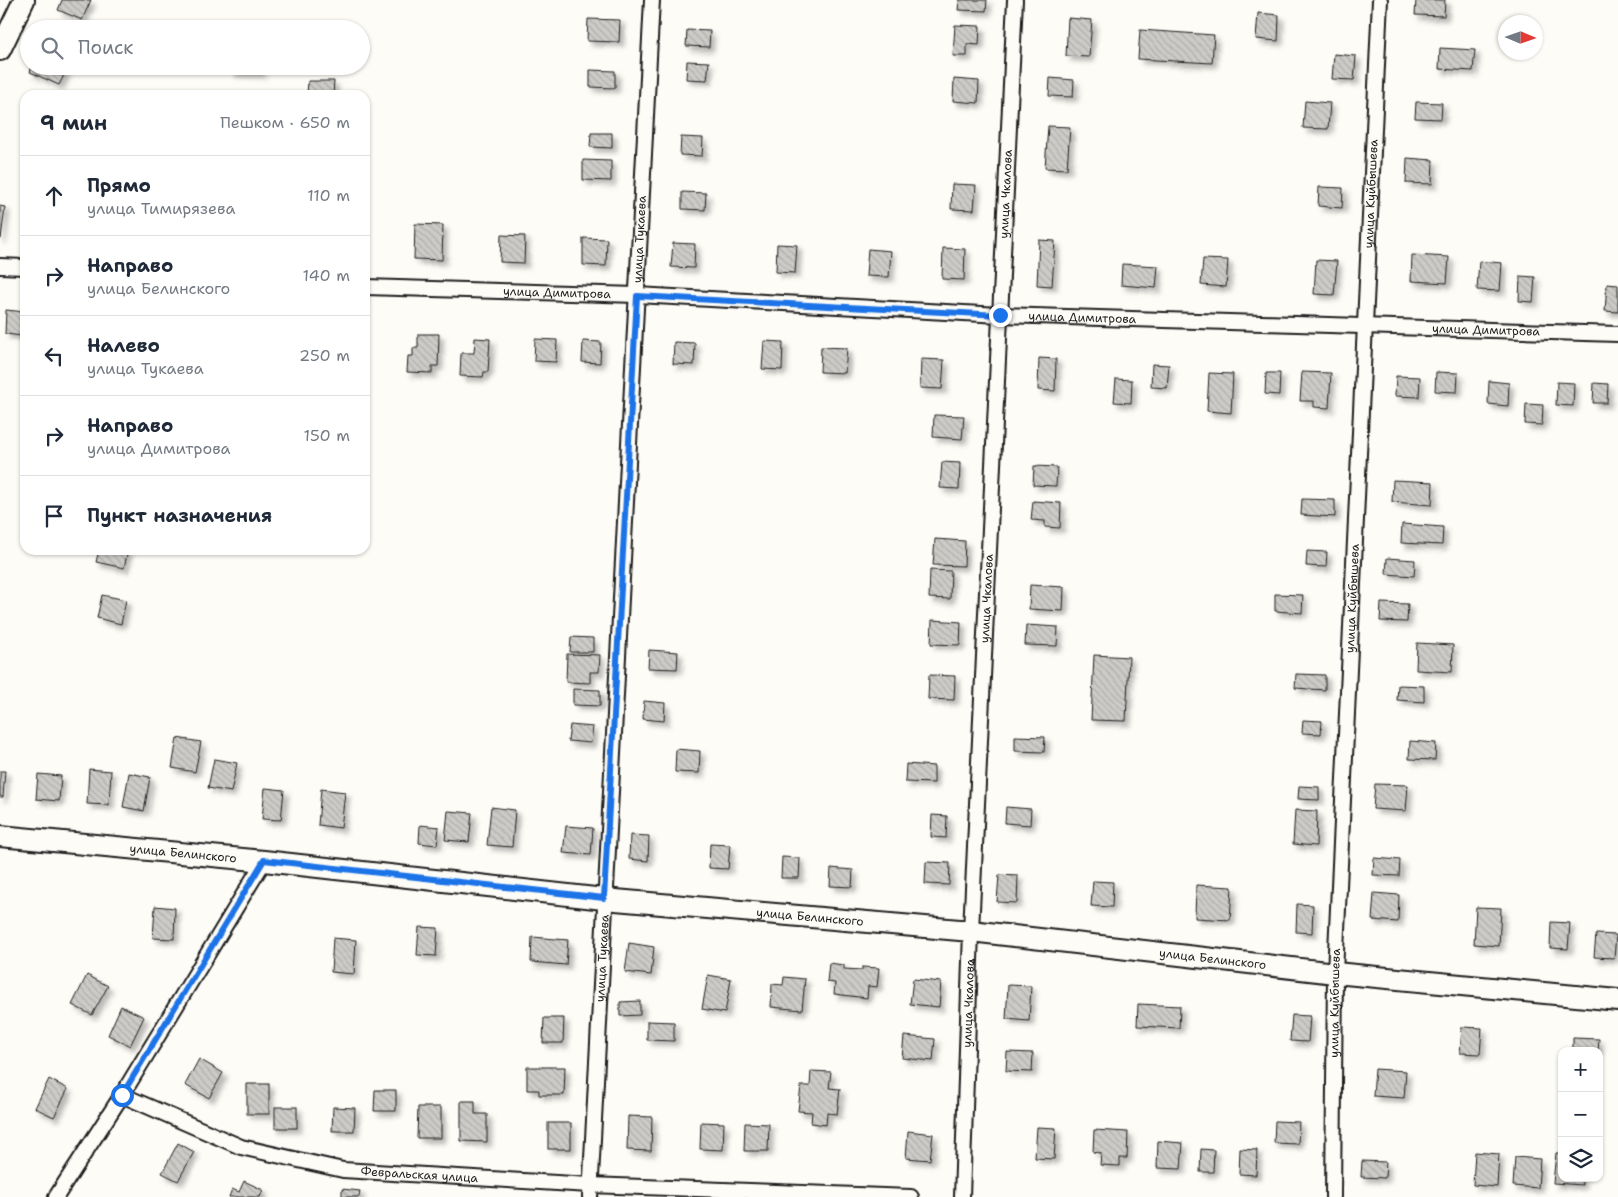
<!DOCTYPE html>
<html lang="ru">
<head>
<meta charset="utf-8">
<style>
	body { margin:0; font-family:"Shantell Sans",sans-serif; background:#f6f6f7; color:#1f2937 }
	.controls { position:absolute; right:15px; bottom:15px; display:grid; overflow:hidden; border-radius:10px; box-shadow:0 1px 4px #0004 }
	.controls button { width:45px; height:45px; display:grid; place-items:center; padding:0; border:0; border-bottom:1px solid #e0e1e3; background:#fff; color:#1f2937; font:25px sans-serif }
	.compass { position:absolute; left:1498px; top:15px; width:45px; height:45px; border-radius:50%; background:#fff; box-shadow:0 1px 4px #0004; rotate:92deg }
	.stop { position:absolute; width:15px; height:15px; margin:-11px; border:4px solid #1a73e8; border-radius:50%; background:#fff }
	.stop.end { background:#1a73e8; border-color:#fff; box-shadow:0 1px 5px #0008 }
	.list { margin:0; padding:0; list-style:none }
	h2 { display:flex; justify-content:space-between; align-items:center; height:65px; margin:0; padding:0 20px; font-size:21px }
	h2 small { font-size:16px; font-weight:400; color:#747a83 }
	.list li { display:grid; grid-template-columns:32px 1fr auto; gap:15px; align-items:center; box-sizing:border-box; height:80px; padding:0 20px; border-top:1px solid #e0e1e3 }
	.list b { display:block; font-size:19px; white-space:nowrap }
	.list p { margin:0; font-size:16px; white-space:nowrap; color:#747a83 }
	.list em { font-size:16px; font-style:normal; color:#747a83 }
	.icon { flex:none; width:28px; height:28px; fill:none; stroke:currentColor; stroke-width:2; stroke-linecap:round; stroke-linejoin:round }
	.map { position:relative; flex:none; width:1618px; height:1197px; overflow:hidden }
	.search { position:absolute; background:#fff; box-shadow:0 1px 4px #0004; left:20px; top:20px; width:350px; height:55px; display:flex; align-items:center; gap:12px; box-sizing:border-box; padding:0 18px; border-radius:28px; color:#747a83; font-size:19px }
	.panel { position:absolute; background:#fff; box-shadow:0 1px 4px #0004; left:20px; top:90px; width:350px; height:465px; border-radius:15px }
	.map>svg:first-child { display:block }
	.building { fill:url(#building-back-hatch); stroke:#1c1c1c; filter:url(#shadow) }
	.lines { fill:none; stroke-linecap:round; stroke-linejoin:round }
	.street-casing { stroke:#1c1c1c; stroke-width:18 }
	.secondary-casing { stroke:#1c1c1c; stroke-width:24 }
	.street { stroke:#fdfcf7; stroke-width:14 }
	.secondary { stroke:#fdfcf7; stroke-width:20 }
	.route { stroke:#1a73e8; stroke-width:6 }
	.labels { text-anchor:middle; stroke-width:4; stroke-linejoin:round; paint-order:stroke }
	.street-label { font-size:12px; fill:#1c1c1c; stroke:#fdfcf7 }
</style>
</head>
<body>
<div class="map">
<svg width="1618" height="1197" viewBox="0 0 1618 1197">
	<defs>
		<pattern id="building-back-hatch" width="6" height="6" patternUnits="userSpaceOnUse" patternTransform="scale(1.25)"><rect width="6" height="6" fill="#cccbc8"/><path d="M-1 5l2 2M0 0l6 6M5-1l2 2" fill="none" stroke="#afaeab"/></pattern>
		<filter id="shadow"><feDropShadow dx="4.5" dy="4.5" stdDeviation="2.5" flood-color="#0004"/></filter>
	</defs>
	<rect width="100%" height="100%" fill="#fdfcf7"/>
	<filter id="ink" filterUnits="userSpaceOnUse"><feTurbulence type="fractalNoise" baseFrequency=".02" numOctaves="2"/><feDisplacementMap in="SourceGraphic" scale="10" xChannelSelector="R" yChannelSelector="G"/><feConvolveMatrix kernelMatrix="1 2 1 2 8 2 1 2 1" color-interpolation-filters="sRGB"/></filter>
	<g filter="url(#ink)">
		<g class="building">
			<path d="M62,0H91L82,20L58,10Z"/>
			<path d="M959,0H987L986,11L958,10Z"/>
			<path d="M1416,0H1445L1444,16L1415,15Z"/>
			<path d="M1258,13L1279,15L1278,41L1256,39Z"/>
			<path d="M1068,18L1092,20L1089,57L1066,56Z"/>
			<path d="M588,19L620,20L619,42L587,41Z"/>
			<path d="M955,25L980,26L979,45L967,44V56H953Z"/>
			<path d="M687,30L710,31L709,47L686,46Z"/>
			<path d="M1140,30L1214,35L1212,63L1138,59Z"/>
			<path d="M1440,48L1475,50L1473,71L1439,69Z"/>
			<path d="M1334,54L1356,56L1354,80L1332,79Z"/>
			<path d="M687,61L709,62L707,80L686,79Z"/>
			<path d="M32,66H56L66,71L59,85L30,72Z"/>
			<path d="M231,66H261V73L231,72Z"/>
			<path d="M590,70L615,71V88L590,87Z"/>
			<path d="M1050,78L1074,80L1073,97L1049,96Z"/>
			<path d="M954,79L979,81L978,103L953,101Z"/>
			<path d="M308,81H334L333,95H307Z"/>
			<path d="M1305,101L1330,103L1328,129L1303,128Z"/>
			<path d="M1416,102L1442,103L1441,119L1415,118Z"/>
			<path d="M1048,126L1070,127L1067,169L1045,168Z"/>
			<path d="M591,133H612V148L590,147Z"/>
			<path d="M681,137L703,138L702,156L680,155Z"/>
			<path d="M1407,158L1433,160L1432,184L1406,183Z"/>
			<path d="M583,160L611,161V181L583,180Z"/>
			<path d="M952,184L976,185L974,210L951,209Z"/>
			<path d="M1319,187L1343,188L1342,208L1318,206Z"/>
			<path d="M682,192L706,193L705,210L682,209Z"/>
			<path d="M0,206L5,207L1,239H0Z"/>
			<path d="M415,224L443,225L442,260L414,259Z"/>
			<path d="M501,235L525,236L524,263L500,262Z"/>
			<path d="M583,238L607,239L606,266L583,265Z"/>
			<path d="M1039,240L1055,241L1052,286L1037,285Z"/>
			<path d="M673,243L695,244L694,268L671,267Z"/>
			<path d="M777,244L797,245L795,273L776,272Z"/>
			<path d="M943,248L965,249L964,280L942,279Z"/>
			<path d="M868,249L891,251L889,277L866,276Z"/>
			<path d="M1412,255L1449,257L1447,283L1411,281Z"/>
			<path d="M1203,259L1228,260L1226,287L1201,285Z"/>
			<path d="M1316,260L1337,261L1334,295L1314,294Z"/>
			<path d="M1479,261L1502,263L1500,291L1477,290Z"/>
			<path d="M1122,264L1158,266L1156,288L1121,285Z"/>
			<path d="M1520,276L1535,277L1533,302L1519,301Z"/>
			<path d="M1607,284L1618,285V312L1605,311Z"/>
			<path d="M6,310L25,312L23,336L5,334Z"/>
			<path d="M418,334H439L438,366H432V373L407,372L408,356H413V348H418Z"/>
			<path d="M475,338L490,339L488,372H484L483,377L460,376L461,353H474Z"/>
			<path d="M535,339L557,340L556,362L534,361Z"/>
			<path d="M583,341L601,342L600,363L582,362Z"/>
			<path d="M764,341L783,342L782,370L762,369Z"/>
			<path d="M674,342L695,343L694,365L673,364Z"/>
			<path d="M821,347L847,348L845,373L820,372Z"/>
			<path d="M1039,358L1056,359L1055,391L1038,390Z"/>
			<path d="M921,359L944,360L942,389L920,388Z"/>
			<path d="M1152,364L1169,365L1167,388L1151,387Z"/>
			<path d="M1302,372L1331,373L1329,408L1314,407V401H1300Z"/>
			<path d="M1436,372L1458,373L1457,392L1435,391Z"/>
			<path d="M1209,373L1233,374L1231,413L1207,411Z"/>
			<path d="M1266,373H1280L1279,395L1265,394Z"/>
			<path d="M1396,376L1420,377L1419,397L1395,396Z"/>
			<path d="M1116,379L1132,380L1131,403L1114,402Z"/>
			<path d="M1489,381L1509,383L1508,406L1488,404Z"/>
			<path d="M1557,382L1574,383L1573,406L1556,405Z"/>
			<path d="M1594,383L1608,384L1607,403H1593Z"/>
			<path d="M1526,404L1543,405L1542,425L1525,424Z"/>
			<path d="M934,415L964,416L962,439L933,437Z"/>
			<path d="M942,462L960,463L959,489L940,488Z"/>
			<path d="M1034,466L1057,467L1056,486L1033,485Z"/>
			<path d="M1393,480L1433,482L1432,505L1392,502Z"/>
			<path d="M1302,499L1335,500V517L1301,515Z"/>
			<path d="M1033,501L1061,503L1060,528L1045,527V521L1031,520Z"/>
			<path d="M1402,524L1443,527L1442,545L1401,543Z"/>
			<path d="M935,539L965,541L964,566L933,565Z"/>
			<path d="M99,550H128L124,568L96,562Z"/>
			<path d="M1307,551L1327,552L1326,567L1306,566Z"/>
			<path d="M1387,558L1415,560L1414,576L1386,574Z"/>
			<path d="M930,570L951,571L950,599L929,598Z"/>
			<path d="M1030,585L1064,587L1063,611L1029,609Z"/>
			<path d="M1275,594L1303,595L1302,613L1275,611Z"/>
			<path d="M102,595L126,600L121,624L97,618Z"/>
			<path d="M1381,603L1408,604L1407,622L1380,621Z"/>
			<path d="M932,620L961,622L960,645L931,644Z"/>
			<path d="M1026,625L1058,627L1057,646L1025,645Z"/>
			<path d="M571,637L593,638V652H570Z"/>
			<path d="M1417,643L1453,645L1452,672L1416,670Z"/>
			<path d="M649,650L678,652L677,669L648,668Z"/>
			<path d="M567,654L600,655L599,672H590V683L566,682Z"/>
			<path d="M1094,655L1129,657L1126,721L1091,720Z"/>
			<path d="M1296,674L1325,675V690L1295,688Z"/>
			<path d="M929,675L955,676L954,700L928,699Z"/>
			<path d="M1398,685L1424,686V702L1397,700Z"/>
			<path d="M573,689L600,690V706L573,705Z"/>
			<path d="M644,701L665,703L664,721L643,719Z"/>
			<path d="M1303,720L1322,721L1321,734L1302,733Z"/>
			<path d="M570,725L593,727L591,743L568,741Z"/>
			<path d="M1015,736L1045,737L1044,752L1015,751Z"/>
			<path d="M177,738L201,742L195,772L172,768Z"/>
			<path d="M1410,741L1436,743L1435,760L1409,759Z"/>
			<path d="M676,749L700,751L699,773L675,772Z"/>
			<path d="M214,759L237,763L231,792L208,788Z"/>
			<path d="M906,764L934,766V783L905,782Z"/>
			<path d="M89,769L111,771L109,805L87,804Z"/>
			<path d="M0,771H5L3,797H0Z"/>
			<path d="M129,773L150,777L144,811L123,807Z"/>
			<path d="M38,774L61,776L59,801L36,799Z"/>
			<path d="M1375,784L1408,785L1406,811L1373,809Z"/>
			<path d="M1299,786L1319,787V800L1298,799Z"/>
			<path d="M265,788L284,790L281,820L262,819Z"/>
			<path d="M321,789L345,792L341,828L318,825Z"/>
			<path d="M491,807L515,810L512,847L487,845Z"/>
			<path d="M1006,807L1031,809L1030,825L1005,823Z"/>
			<path d="M1295,810L1317,811L1316,846L1293,844Z"/>
			<path d="M448,811L472,813L469,842L445,840Z"/>
			<path d="M932,815L947,816L946,838L931,837Z"/>
			<path d="M420,825L439,827L437,845L419,843Z"/>
			<path d="M566,826L593,828L591,855L563,853Z"/>
			<path d="M630,835L649,836L648,861L629,859Z"/>
			<path d="M710,844L730,845L728,869L709,868Z"/>
			<path d="M782,857L800,858L799,878H781Z"/>
			<path d="M1374,858L1400,860L1399,876L1373,875Z"/>
			<path d="M926,862L950,863L949,885L925,884Z"/>
			<path d="M831,868L853,870L852,887L830,886Z"/>
			<path d="M999,875L1018,876L1017,903L997,902Z"/>
			<path d="M1093,881L1113,882L1112,907L1091,906Z"/>
			<path d="M1196,885L1232,887L1230,920L1195,918Z"/>
			<path d="M1374,893L1399,895L1398,922L1372,920Z"/>
			<path d="M1297,904L1313,905L1312,933L1296,932Z"/>
			<path d="M155,906L175,908L174,939L153,938Z"/>
			<path d="M1476,907L1501,908L1499,946L1474,944Z"/>
			<path d="M1551,922L1570,923L1568,949L1550,948Z"/>
			<path d="M419,927L438,928L436,956L417,955Z"/>
			<path d="M1596,934L1616,935L1614,958L1594,957Z"/>
			<path d="M532,937L568,940L566,965L531,962Z"/>
			<path d="M333,938L356,940L354,974L331,972Z"/>
			<path d="M629,943L654,947L651,975L625,972Z"/>
			<path d="M829,963L844,965V969L862,970V967L879,968L877,987L868,986L867,998L834,994L835,983L827,982Z"/>
			<path d="M87,975L108,986L92,1015L72,1005Z"/>
			<path d="M708,975L731,979L725,1013L702,1009Z"/>
			<path d="M784,977L805,979L802,1010L771,1007L772,984L783,985Z"/>
			<path d="M913,979L941,982L939,1007L910,1004Z"/>
			<path d="M1008,985L1031,986L1029,1021L1006,1019Z"/>
			<path d="M640,1001V1015L620,1016V1002Z"/>
			<path d="M1138,1004L1180,1006L1179,1028L1137,1026Z"/>
			<path d="M121,1006L144,1017L130,1046L108,1035Z"/>
			<path d="M1292,1015L1310,1016L1308,1042L1290,1041Z"/>
			<path d="M544,1018H564L563,1043H543Z"/>
			<path d="M647,1021L674,1022V1041L647,1040Z"/>
			<path d="M1462,1027L1482,1028L1480,1054L1460,1053Z"/>
			<path d="M904,1036L935,1039L933,1061L902,1058Z"/>
			<path d="M1573,1038L1599,1039L1598,1051H1573Z"/>
			<path d="M1007,1052L1033,1053L1032,1072L1006,1071Z"/>
			<path d="M199,1059L223,1073L209,1098L185,1085Z"/>
			<path d="M527,1067H565L564,1095H539V1090H527Z"/>
			<path d="M1375,1069L1406,1071L1404,1098L1373,1096Z"/>
			<path d="M811,1071L831,1072L829,1088L840,1089L837,1114L827,1113L826,1125L811,1123L812,1112L798,1111L801,1086H810Z"/>
			<path d="M49,1079L68,1089L54,1117L35,1108Z"/>
			<rect x="247" y="1084" width="22" height="30"/>
			<path d="M375,1090H396V1111H374Z"/>
			<path d="M461,1101H475V1114H487V1142L461,1141Z"/>
			<rect x="275" y="1107" width="22" height="21"/>
			<path d="M333,1107L355,1108L354,1131H332Z"/>
			<path d="M418,1107H441V1138H417Z"/>
			<path d="M628,1116L652,1117L651,1151L627,1150Z"/>
			<path d="M1275,1121L1299,1122L1298,1144L1274,1143Z"/>
			<path d="M701,1122L724,1123L723,1150L700,1149Z"/>
			<rect x="548" y="1123" width="23" height="26"/>
			<path d="M745,1123L769,1124L768,1151H744Z"/>
			<path d="M1037,1127L1056,1128L1054,1159L1035,1158Z"/>
			<path d="M1094,1130L1128,1132L1127,1158H1120V1166L1100,1165L1101,1153L1093,1152Z"/>
			<path d="M908,1131L933,1134L930,1160L906,1158Z"/>
			<path d="M1158,1141L1183,1143L1181,1169L1157,1168Z"/>
			<path d="M178,1143L194,1152L178,1181L162,1173Z"/>
			<path d="M1201,1149L1214,1150L1213,1172H1200Z"/>
			<path d="M1240,1149L1257,1150L1256,1175L1239,1174Z"/>
			<path d="M1475,1152L1499,1154L1497,1187L1473,1185Z"/>
			<path d="M1556,1153H1562V1178H1582V1185L1553,1183Z"/>
			<path d="M1515,1157L1540,1159L1538,1188L1513,1186Z"/>
			<path d="M1362,1161L1386,1162L1385,1178L1361,1177Z"/>
			<path d="M244,1181L263,1190L260,1197H229L232,1189L239,1192Z"/>
			<path d="M342,1189L360,1191L359,1197H342Z"/>
		</g>
		<g class="lines">
			<defs>
				<g id="street">
					<path d="M0,266L25,267"/>
					<path id="s1" d="M365,287L637,295L1000,315L1618,334"/>
					<path id="s2" d="M122,1095L241,1147L343,1170L590,1185L911,1197"/>
					<path d="M56,1197L122,1095L264,861"/>
					<path id="s3" d="M590,1197L652,0"/>
					<path id="s4" d="M962,1197L971,931L1015,0"/>
					<path id="s5" d="M1333,1197L1335,973L1380,0"/>
				</g>
				<g id="secondary">
					<path d="M0,50L24,0"/>
					<path id="s6" d="M0,836L264,861L604,899L971,931L1335,973L1618,1000"/>
				</g>
			</defs>
			<use href="#street" class="street-casing"/>
			<use href="#secondary" class="secondary-casing"/>
			<use href="#street" class="street"/>
			<use href="#secondary" class="secondary"/>
		</g>
	</g>
	<g class="lines" filter="url(#ink)">
		<path class="route" d="M122,1095L264,860L604,898L637,296L1000,315"/>
	</g>
	<g class="labels">
		<g class="street-label">
			<text dy="4" stroke="none"><textPath href="#s4" startOffset="1004">улица Чкалова</textPath></text>
			<text dy="4" stroke="none"><textPath href="#s5" startOffset="1004">улица Куйбышева</textPath></text>
			<text dy="4" stroke="none"><textPath href="#s3" startOffset="959">улица Тукаева</textPath></text>
			<text dy="4" stroke="none"><textPath href="#s1" startOffset="192">улица Димитрова</textPath></text>
			<text dy="4" stroke="none"><textPath href="#s1" startOffset="718">улица Димитрова</textPath></text>
			<text dy="4" stroke="none"><textPath href="#s1" startOffset="1122">улица Димитрова</textPath></text>
			<text dy="4" stroke="none"><textPath href="#s4" startOffset="599">улица Чкалова</textPath></text>
			<text dy="4" stroke="none"><textPath href="#s5" startOffset="599">улица Куйбышева</textPath></text>
			<text dy="4" stroke="none"><textPath href="#s6" startOffset="184">улица Белинского</textPath></text>
			<text dy="4" stroke="none"><textPath href="#s6" startOffset="814">улица Белинского</textPath></text>
			<text dy="4" stroke="none"><textPath href="#s3" startOffset="239">улица Тукаева</textPath></text>
			<text dy="4" stroke="none"><textPath href="#s6" startOffset="1219">улица Белинского</textPath></text>
			<text dy="4" stroke="none"><textPath href="#s4" startOffset="194">улица Чкалова</textPath></text>
			<text dy="4" stroke="none"><textPath href="#s5" startOffset="194">улица Куйбышева</textPath></text>
			<text dy="4" stroke="none"><textPath href="#s2" startOffset="311">Февральская улица</textPath></text>
		</g>
	</g>
</svg>
<div class="controls">
<button>+</button>
<button>−</button>
<button><svg class="icon" aria-label="layers" viewBox="0 0 24 24"><path d="M12 4l9 5-9 5-9-5zM3 14l9 5 9-5"/></svg></button>
</div>
<svg class="compass" viewBox="-18 -18 36 36"><path d="M0-13l5 13h-10z" fill="#e53935"/><path d="M0 13l5-13h-10z" fill="#747a83"/></svg>
<div class="stop" style="left:122px;top:1095px"></div>
<div class="stop end" style="left:1000px;top:315px"></div>
<div class="search"><svg class="icon" aria-label="search" viewBox="0 0 24 24"><circle cx="10" cy="10" r="6"/><path d="M15 15l6 6"/></svg>Поиск</div>
<section class="panel">
<h2>9 мин<small>Пешком · 650 m</small></h2>
<ul class="list">
<li><svg class="icon" aria-label="ahead" viewBox="0 0 24 24"><path d="M12 20V5M6 11l6-6 6 6"/></svg><div><b>Прямо</b><p>улица Тимирязева</p></div><em>110 m</em></li>
<li><svg class="icon" aria-label="right" viewBox="0 0 24 24"><path d="M7 20v-9h11M14 6l5 5-5 5"/></svg><div><b>Направо</b><p>улица Белинского</p></div><em>140 m</em></li>
<li><svg class="icon" aria-label="left" viewBox="0 0 24 24"><path d="M17 20v-9H6M10 6l-5 5 5 5"/></svg><div><b>Налево</b><p>улица Тукаева</p></div><em>250 m</em></li>
<li><svg class="icon" aria-label="right" viewBox="0 0 24 24"><path d="M7 20v-9h11M14 6l5 5-5 5"/></svg><div><b>Направо</b><p>улица Димитрова</p></div><em>150 m</em></li>
<li><svg class="icon" aria-label="arrive" viewBox="0 0 24 24"><path d="M6 21V4h12l-3 4 3 4H6"/></svg><div><b>Пункт назначения</b></div></li>
</ul>
</section>
</div>
</body>
</html>
